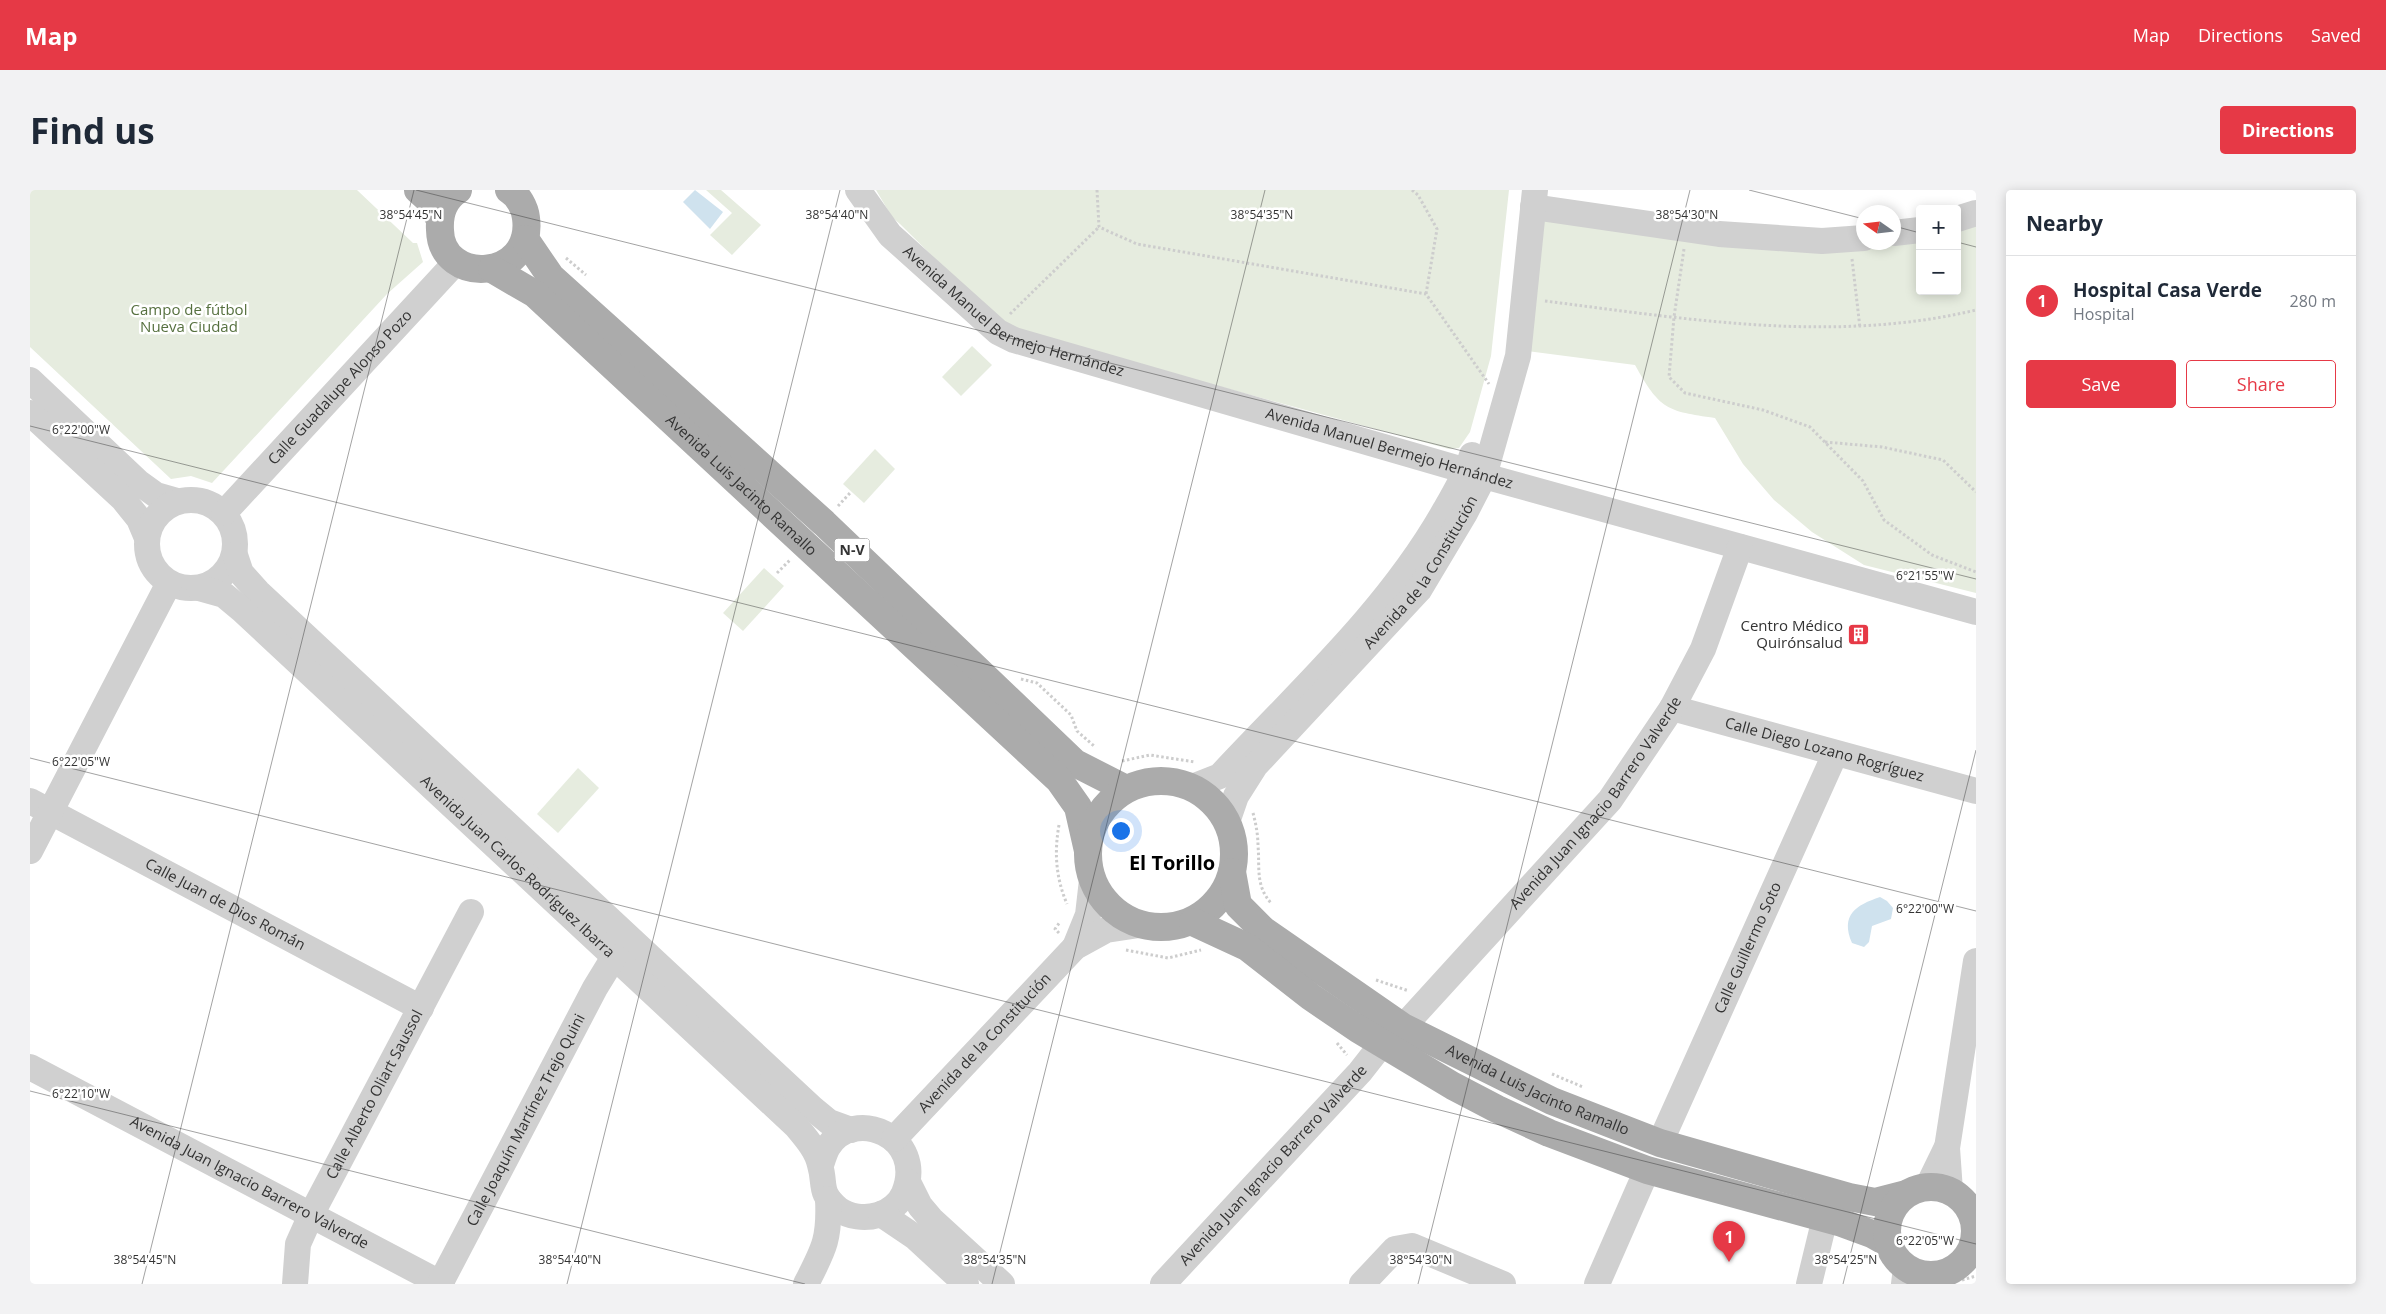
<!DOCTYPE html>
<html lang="en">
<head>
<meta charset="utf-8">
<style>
	body { margin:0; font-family:"Open Sans",sans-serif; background:#f2f2f3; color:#1f2937 }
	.controls { position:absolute; right:15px; top:15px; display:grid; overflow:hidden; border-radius:5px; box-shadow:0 2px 12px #0003 }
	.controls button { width:45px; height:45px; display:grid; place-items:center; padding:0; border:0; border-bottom:1px solid #e0e1e3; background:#fff; color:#1f2937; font:25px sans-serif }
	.compass { position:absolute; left:1826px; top:15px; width:45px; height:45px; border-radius:50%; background:#fff; box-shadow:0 2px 12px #0003; rotate:284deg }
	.you { position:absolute; left:1090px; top:640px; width:18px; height:18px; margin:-12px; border:4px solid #fff; border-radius:50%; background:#1a73e8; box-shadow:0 0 0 8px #1a73e833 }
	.badge { display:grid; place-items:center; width:32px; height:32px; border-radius:50%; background:#e63946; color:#fff; font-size:16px; font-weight:700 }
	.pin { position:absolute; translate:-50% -41px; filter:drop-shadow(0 1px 2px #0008) }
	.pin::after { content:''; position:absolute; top:26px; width:18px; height:15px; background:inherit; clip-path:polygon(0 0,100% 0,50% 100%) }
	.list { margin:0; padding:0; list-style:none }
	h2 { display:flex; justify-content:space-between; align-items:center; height:65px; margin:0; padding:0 20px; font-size:21px }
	h2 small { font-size:16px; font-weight:400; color:#747a83 }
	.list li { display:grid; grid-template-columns:32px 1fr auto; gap:15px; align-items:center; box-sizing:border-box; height:90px; padding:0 20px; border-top:1px solid #e0e1e3 }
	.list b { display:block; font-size:19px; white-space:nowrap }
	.list p { margin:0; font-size:16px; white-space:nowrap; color:#747a83 }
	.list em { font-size:16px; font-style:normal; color:#747a83 }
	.actions { display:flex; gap:10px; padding:15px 20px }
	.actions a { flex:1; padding:11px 0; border:1px solid #e63946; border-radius:5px; text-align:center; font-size:18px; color:#e63946 }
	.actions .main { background:#e63946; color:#fff }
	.map { position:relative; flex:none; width:1946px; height:1094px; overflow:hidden; border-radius:5px }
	header { display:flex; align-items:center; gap:30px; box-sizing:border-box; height:70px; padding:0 25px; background:#e63946; color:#fff }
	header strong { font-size:24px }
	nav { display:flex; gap:28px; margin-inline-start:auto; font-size:18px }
	.intro { display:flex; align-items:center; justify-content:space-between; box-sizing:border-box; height:120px; padding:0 30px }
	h1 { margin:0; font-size:35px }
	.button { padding:12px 22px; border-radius:5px; background:#e63946; color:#fff; font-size:18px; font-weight:700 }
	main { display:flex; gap:30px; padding:0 30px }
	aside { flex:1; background:#fff; border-radius:5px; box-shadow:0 2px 12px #0003 }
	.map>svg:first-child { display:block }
	.green { fill:#e6ecdf }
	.water { fill:#cfe2ee }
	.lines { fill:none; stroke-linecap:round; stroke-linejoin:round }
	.path { stroke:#cdcdcd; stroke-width:3; stroke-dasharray:2.5 2.5; stroke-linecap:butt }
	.minor { stroke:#d0d0d0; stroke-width:26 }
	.major { stroke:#ababab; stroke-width:28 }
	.ticks { fill:none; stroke:#333; stroke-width:1; stroke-opacity:0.45 }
	.labels { text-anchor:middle; stroke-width:5; stroke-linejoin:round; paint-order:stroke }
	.shield { fill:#fff; stroke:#707070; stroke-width:1 }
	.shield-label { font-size:14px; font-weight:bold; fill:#333 }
	.street-label { font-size:15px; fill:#333; stroke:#fff }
	.park-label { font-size:15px; fill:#56703f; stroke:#fff }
	.poi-label { font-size:15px; fill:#333; stroke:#fff; text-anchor:end }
	.district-label { font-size:20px; font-weight:bold; fill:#000; stroke:#fff }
	.ticks-label { font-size:12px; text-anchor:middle; fill:#333; stroke:#fff; stroke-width:5; stroke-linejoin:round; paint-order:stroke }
</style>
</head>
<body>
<header>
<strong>Map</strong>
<nav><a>Map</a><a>Directions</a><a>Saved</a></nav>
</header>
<div class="intro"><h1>Find us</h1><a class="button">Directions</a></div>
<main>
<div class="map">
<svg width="1946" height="1094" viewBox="0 0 1946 1094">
	<rect width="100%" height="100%" fill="#fff"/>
	<g class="green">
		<path d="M0,0H327L383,53H387L393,72L357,104L182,293L161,286L141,289L0,157Z"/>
		<path d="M676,0H691L731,35L702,65L680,45L702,23Z"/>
		<path d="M846,0H1479L1461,166L1440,242L1429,258L1419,259L990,142L960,123L870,34L862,27Z"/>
		<path d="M1512,26L1808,60L1890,47V101H1927V37L1946,31V403L1834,375L1782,342L1744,310L1713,274L1685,228C1637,221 1630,220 1605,175L1497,161Z"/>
		<path d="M942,156L962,175L931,206L912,187Z"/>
		<path d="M845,259L865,279L834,313L813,294Z"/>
		<path d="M734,378L754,396L713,441L693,423Z"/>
		<path d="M548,578L569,598L528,643L507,624Z"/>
	</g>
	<g class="water">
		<path d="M665,0L693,22L680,39L653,12Z"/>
		<path d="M1850,707L1857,711L1863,718L1861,729L1842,736L1839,752L1834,757L1822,753C1810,725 1826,715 1850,707Z"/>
	</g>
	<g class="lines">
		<g class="path">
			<path d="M1067,0L1069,37L1107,54L1396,104L1459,194"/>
			<path d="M1382,0L1388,5L1407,39L1396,104"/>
			<path d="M1654,59L1644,127L1639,187L1655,203L1733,220L1780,237L1833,291L1854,330L1902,365L1946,382"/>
			<path d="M536,68L556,85"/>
			<path d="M1822,69L1830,138"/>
			<path d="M1515,111C1657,129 1804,154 1946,120"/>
			<path d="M980,124L1069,37"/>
			<path d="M1795,252L1852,257L1913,270L1946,302"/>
			<path d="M808,316L820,303"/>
			<path d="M747,383L761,369"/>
			<path d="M991,489L1007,493L1041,525L1047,541L1064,556"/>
			<path d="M1092,571L1120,565L1165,572"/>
			<path d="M1223,623C1226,634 1228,645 1228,656C1230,677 1225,695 1241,713"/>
			<path d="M1029,635C1024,663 1026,688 1037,714"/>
			<path d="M1029,743L1025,739L1030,732"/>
			<path d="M1096,760L1138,768L1171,760"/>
			<path d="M1346,790L1379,801"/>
			<path d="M1307,853L1317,865"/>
			<path d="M1522,884L1553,897"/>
			<path d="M1932,1090L1946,1086"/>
		</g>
		<g class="minor">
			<path id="s1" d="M828,0L860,45L968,142L984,150L1454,286L1946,422"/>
			<path d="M1503,17L1689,44L1792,51L1834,48"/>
			<path d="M1927,29L1946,23"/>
			<path d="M1864,43L1890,40"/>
			<path d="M0,190L108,292L126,305L147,311"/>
			<path d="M0,223L93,309L109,329L117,348"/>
			<circle cx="161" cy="354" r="44"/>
			<path id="s2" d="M194,323L427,71"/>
			<path d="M205,365L211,383L228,402L782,918L799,932L821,940"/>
			<path id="s3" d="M169,398L194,405L212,420L766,936C775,947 787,960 790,975C796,995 788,1002 808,1019C819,1027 835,1029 848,1025C859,1022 870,1013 874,1003C897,946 823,916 798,957C795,962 793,969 791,975"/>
			<path id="s4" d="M1642,518L1946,601"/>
			<path d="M1162,597L1190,586C1268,502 1358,421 1415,320C1425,302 1436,285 1442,265"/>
			<path id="s5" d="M0,611L391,818"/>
			<path id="s6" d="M1197,632L1206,606L1225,576L1389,400L1435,323L1454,286L1488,166L1505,0"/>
			<path d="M0,661L139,393"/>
			<path d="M1045,757L1058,725L1062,690"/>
			<path id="s7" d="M1373,837L1580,610L1642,518L1673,459L1710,357"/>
			<path id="s8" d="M0,877L412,1094"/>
			<path id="s9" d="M864,949L1045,757L1076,740L1109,735"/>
			<path id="s10" d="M1630,953L1805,564"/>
			<path d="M878,992L890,1016L901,1029L972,1094"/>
			<path d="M1898,996L1916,959"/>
			<path d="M1920,1001L1917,958L1946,771"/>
			<path d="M851,1024L885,1047L936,1094"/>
			<path id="s11" d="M265,1094L268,1054L281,1025L441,722"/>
			<path id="s12" d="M410,1094L565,798L584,767"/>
			<path d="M776,1094C794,1059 800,1049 798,1009"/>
			<path id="s13" d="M1133,1094L1330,882L1352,854"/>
			<path d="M1332,1094L1365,1059L1382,1056L1473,1094"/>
			<path d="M1567,1094L1617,980"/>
			<path d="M1779,1094L1795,1028"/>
			<path d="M1874,1094L1876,1078"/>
			<path d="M1903,1094L1912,1084"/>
		</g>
		<g class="major">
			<path d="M388,0L399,10L409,28"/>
			<path d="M428,0C414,9 409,24 410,40C411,96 504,91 496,28C495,18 488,5 479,0"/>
			<path d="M495,49L521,87L794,333L1045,573L1096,599"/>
			<path id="s14" d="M462,79L505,104L1029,590L1048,617L1058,661"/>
			<circle cx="1131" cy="664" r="73"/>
			<path id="s15" d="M1202,682L1208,715L1233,740L1373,837L1522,911L1630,953L1819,1007L1845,1012L1876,1004"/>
			<path d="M1163,732L1217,757L1281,807L1328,839L1423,896L1467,919L1519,943L1617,980L1812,1033L1842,1044L1858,1053"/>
			<circle cx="1901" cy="1041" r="44"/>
		</g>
	</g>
	<path class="ticks" d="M386,0L1946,389M1719,0L1834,29M1864,36L1890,43M1927,52L1946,57M0,236L1946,721M0,568L1946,1054M0,901L775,1094M112,1094L384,0M537,1094L810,0M962,1094L1235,0M1388,1094L1660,0M1813,1094L1946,560"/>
	<defs>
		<symbol id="building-square" viewBox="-11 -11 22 22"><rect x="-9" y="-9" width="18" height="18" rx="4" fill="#e63946" stroke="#fff"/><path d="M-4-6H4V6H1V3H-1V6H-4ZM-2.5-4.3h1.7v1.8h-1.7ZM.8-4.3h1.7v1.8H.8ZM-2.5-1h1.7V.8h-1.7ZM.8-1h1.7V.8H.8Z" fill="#fff"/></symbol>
	</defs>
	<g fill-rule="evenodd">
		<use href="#building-square" x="1816" y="432" width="25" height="25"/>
	</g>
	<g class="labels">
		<rect class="shield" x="804.5" y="348.5" width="35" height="23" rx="4"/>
		<g class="shield-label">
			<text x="822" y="365">N-V</text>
		</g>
		<g class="street-label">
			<text dy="5" stroke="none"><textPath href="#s1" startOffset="204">Avenida Manuel Bermejo Hernández</textPath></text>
			<text dy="5" stroke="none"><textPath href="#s2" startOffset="171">Calle Guadalupe Alonso Pozo</textPath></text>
			<text dy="5" stroke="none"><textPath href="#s1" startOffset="609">Avenida Manuel Bermejo Hernández</textPath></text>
			<text dy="5" stroke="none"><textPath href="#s14" startOffset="331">Avenida Luis Jacinto Ramallo</textPath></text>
			<text dy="5" stroke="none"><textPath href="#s6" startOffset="319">Avenida de la Constitución</textPath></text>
			<text dy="5" stroke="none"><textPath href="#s4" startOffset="158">Calle Diego Lozano Rogríguez</textPath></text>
			<text dy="5" stroke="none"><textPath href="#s7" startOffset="296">Avenida Juan Ignacio Barrero Valverde</textPath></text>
			<text dy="5" stroke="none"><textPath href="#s3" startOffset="426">Avenida Juan Carlos Rodríguez Ibarra</textPath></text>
			<text dy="5" stroke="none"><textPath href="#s5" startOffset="221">Calle Juan de Dios Román</textPath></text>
			<text dy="5" stroke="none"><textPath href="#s10" startOffset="214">Calle Guillermo Soto</textPath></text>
			<text dy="5" stroke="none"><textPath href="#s9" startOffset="132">Avenida de la Constitución</textPath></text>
			<text dy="5" stroke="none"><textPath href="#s15" startOffset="388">Avenida Luis Jacinto Ramallo</textPath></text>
			<text dy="5" stroke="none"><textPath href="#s11" startOffset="208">Calle Alberto Oliart Saussol</textPath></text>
			<text dy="5" stroke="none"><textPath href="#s12" startOffset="185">Calle Joaquín Martínez Trejo Quini</textPath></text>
			<text dy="5" stroke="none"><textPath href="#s13" startOffset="162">Avenida Juan Ignacio Barrero Valverde</textPath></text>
			<text dy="5" stroke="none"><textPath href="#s8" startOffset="248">Avenida Juan Ignacio Barrero Valverde</textPath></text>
		</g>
		<g class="park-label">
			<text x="159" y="125">Campo de fútbol<tspan x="159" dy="17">Nueva Ciudad</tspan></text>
		</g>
		<g class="poi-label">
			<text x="1813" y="441">Centro Médico<tspan x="1813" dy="17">Quirónsalud</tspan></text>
		</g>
		<g class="district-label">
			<text x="1142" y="680">El Torillo</text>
		</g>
	</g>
	<g class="ticks-label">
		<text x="381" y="29">38°54'45"N</text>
		<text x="807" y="29">38°54'40"N</text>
		<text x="1232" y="29">38°54'35"N</text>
		<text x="1657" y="29">38°54'30"N</text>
		<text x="51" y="244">6°22'00"W</text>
		<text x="1895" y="390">6°21'55"W</text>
		<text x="51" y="576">6°22'05"W</text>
		<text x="1895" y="723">6°22'00"W</text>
		<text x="51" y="908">6°22'10"W</text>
		<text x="1895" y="1055">6°22'05"W</text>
		<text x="115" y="1074">38°54'45"N</text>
		<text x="540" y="1074">38°54'40"N</text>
		<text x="965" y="1074">38°54'35"N</text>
		<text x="1391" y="1074">38°54'30"N</text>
		<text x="1816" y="1074">38°54'25"N</text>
	</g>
</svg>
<div class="controls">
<button>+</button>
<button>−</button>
</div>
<svg class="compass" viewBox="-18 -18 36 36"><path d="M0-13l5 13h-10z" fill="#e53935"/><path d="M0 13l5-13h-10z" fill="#747a83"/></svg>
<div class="you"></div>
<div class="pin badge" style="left:1699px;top:1072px">1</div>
</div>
<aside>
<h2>Nearby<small></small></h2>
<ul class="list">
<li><span class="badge">1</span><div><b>Hospital Casa Verde</b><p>Hospital</p></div><em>280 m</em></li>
</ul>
<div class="actions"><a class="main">Save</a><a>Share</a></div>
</aside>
</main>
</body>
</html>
